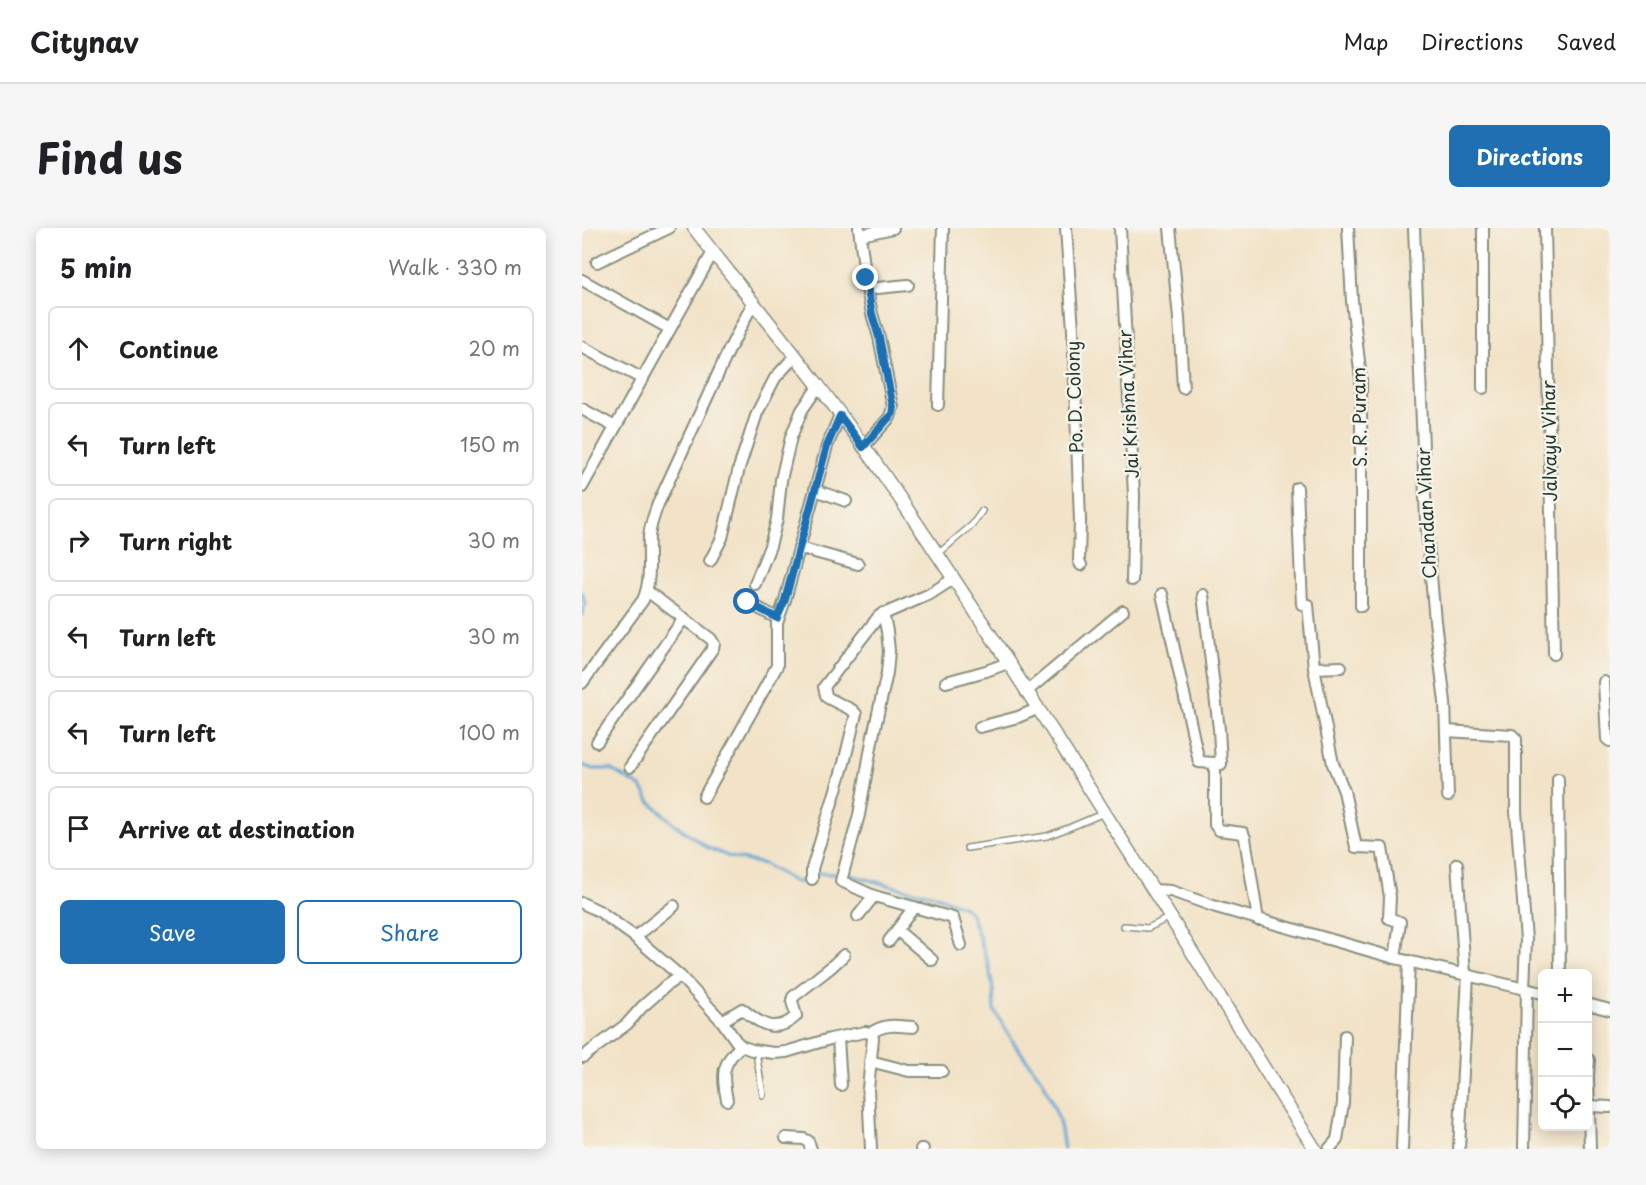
<!DOCTYPE html>
<html lang="en">
<head>
<meta charset="utf-8">
<style>
	body { margin:0; font-family:"Playpen Sans",sans-serif; background:#f6f6f6; color:#202124 }
	.controls { position:absolute; right:18px; bottom:18px; display:grid; overflow:hidden; border-radius:9px; box-shadow:0 3px 15px #0003 }
	.controls button { width:54px; height:54px; display:grid; place-items:center; padding:0; border:0; border-bottom:2px solid #e0e0e0; background:#fff; color:#202124; font:30px sans-serif }
	.stop { position:absolute; width:18px; height:18px; margin:-14px; border:4px solid #1f6fb2; border-radius:50%; background:#fff }
	.stop.end { background:#1f6fb2; border-color:#fff; box-shadow:0 2px 6px #0008 }
	.list { margin:0; padding:0; list-style:none }
	h2 { display:flex; justify-content:space-between; align-items:center; height:78px; margin:0; padding:0 24px; font-size:26px }
	h2 small { font-size:20px; font-weight:400; color:#757577 }
	.list li { display:grid; grid-template-columns:39px 1fr auto; gap:18px; align-items:center; box-sizing:border-box; height:84px; margin:0 12px 12px; padding:0 12px; border:2px solid #e0e0e0; border-radius:9px }
	.list b { display:block; font-size:22px; white-space:nowrap }
	.list em { font-size:20px; font-style:normal; color:#757577 }
	.actions { display:flex; gap:12px; padding:18px 24px }
	.actions a { flex:1; padding:14px 0; border:2px solid #1f6fb2; border-radius:9px; text-align:center; font-size:21px; color:#1f6fb2 }
	.actions .main { background:#1f6fb2; color:#fff }
	.icon { flex:none; width:33px; height:33px; fill:none; stroke:currentColor; stroke-width:2; stroke-linecap:round; stroke-linejoin:round }
	.map { position:relative; flex:none; width:1028px; height:921px; overflow:hidden; border-radius:9px }
	header { display:flex; align-items:center; gap:36px; box-sizing:border-box; height:84px; padding:0 30px; background:#fff; border-bottom:2px solid #e0e0e0 }
	header strong { font-size:28px }
	nav { display:flex; gap:33px; margin-inline-start:auto; font-size:21px }
	.intro { display:flex; align-items:center; justify-content:space-between; box-sizing:border-box; height:144px; padding:0 36px }
	h1 { margin:0; font-size:42px }
	.button { padding:15px 27px; border-radius:9px; background:#1f6fb2; color:#fff; font-size:21px; font-weight:700 }
	main { display:flex; gap:36px; padding:0 36px }
	aside { flex:1; background:#fff; border-radius:9px; box-shadow:0 3px 15px #0003 }
	.map>svg:first-child { display:block }
	.lines { fill:none; stroke-linecap:round; stroke-linejoin:round }
	.stream { stroke:#5ba4d3; stroke-width:3 }
	.service-casing { stroke:#88907e; stroke-width:8 }
	.minor-casing { stroke:#88907e; stroke-width:14 }
	.tertiary-casing { stroke:#88907e; stroke-width:15 }
	.service { stroke:#fff; stroke-width:5 }
	.minor { stroke:#fff; stroke-width:10 }
	.tertiary { stroke:#fff; stroke-width:12 }
	.route { stroke:#1f6fb2; stroke-width:8 }
	.labels { text-anchor:middle; stroke-width:5; stroke-linejoin:round; paint-order:stroke }
	.street-label { font-size:18px; fill:#1f3d34; stroke:#f7f3e8 }
</style>
</head>
<body>
<header>
<strong>Citynav</strong>
<nav><a>Map</a><a>Directions</a><a>Saved</a></nav>
</header>
<div class="intro"><h1>Find us</h1><a class="button">Directions</a></div>
<main>
<aside>
<h2>5 min<small>Walk · 330 m</small></h2>
<ul class="list">
<li><svg class="icon" aria-label="ahead" viewBox="0 0 24 24"><path d="M12 20V5M6 11l6-6 6 6"/></svg><div><b>Continue</b></div><em>20 m</em></li>
<li><svg class="icon" aria-label="left" viewBox="0 0 24 24"><path d="M17 20v-9H6M10 6l-5 5 5 5"/></svg><div><b>Turn left</b></div><em>150 m</em></li>
<li><svg class="icon" aria-label="right" viewBox="0 0 24 24"><path d="M7 20v-9h11M14 6l5 5-5 5"/></svg><div><b>Turn right</b></div><em>30 m</em></li>
<li><svg class="icon" aria-label="left" viewBox="0 0 24 24"><path d="M17 20v-9H6M10 6l-5 5 5 5"/></svg><div><b>Turn left</b></div><em>30 m</em></li>
<li><svg class="icon" aria-label="left" viewBox="0 0 24 24"><path d="M17 20v-9H6M10 6l-5 5 5 5"/></svg><div><b>Turn left</b></div><em>100 m</em></li>
<li><svg class="icon" aria-label="arrive" viewBox="0 0 24 24"><path d="M6 21V4h12l-3 4 3 4H6"/></svg><div><b>Arrive at destination</b></div></li>
</ul>
<div class="actions"><a class="main">Save</a><a>Share</a></div>
</aside>
<div class="map">
<svg width="1028" height="921" viewBox="0 0 1028 921">
	<rect width="100%" height="100%" fill="#f7f3e8"/>
	<filter id="ink" filterUnits="userSpaceOnUse"><feTurbulence type="fractalNoise" baseFrequency=".0167" numOctaves="2"/><feDisplacementMap in="SourceGraphic" scale="12" xChannelSelector="R" yChannelSelector="G"/><feConvolveMatrix kernelMatrix="1 2 1 2 8 2 1 2 1" color-interpolation-filters="sRGB"/></filter>
	<filter id="wash" filterUnits="userSpaceOnUse"><feTurbulence type="fractalNoise" baseFrequency=".008" numOctaves="4" result="noise"/><feDisplacementMap in="SourceGraphic" scale="24" xChannelSelector="R" yChannelSelector="G"/><feGaussianBlur stdDeviation="1.35" result="paint"/><feColorMatrix in="noise" values="0 0 0 0 0 0 0 0 0 0 0 0 0 0 0 0 0 1.4 0 .05"/><feComposite in="paint" operator="in"/></filter>
	<g filter="url(#wash)">
		<rect width="100%" height="100%" fill="#f2e3c8"/>
		<g class="lines">
			<g class="stream">
				<path d="M0,364L3,376L0,387"/>
				<path d="M0,537L11,541H28L59,559L67,573L91,595L126,620L148,629L182,636L213,654H221L226,649"/>
				<path d="M233,645L269,647L321,661L349,666L382,679L389,686L407,738L411,761L412,782L434,818L461,853L476,889L479,902L482,921"/>
			</g>
		</g>
	</g>
	<g filter="url(#ink)">
		<g class="lines">
			<defs>
				<g id="service">
					<path d="M356,326L390,297L400,283"/>
					<path d="M385,620L465,608L489,599L522,585"/>
					<path d="M542,698L566,700L588,689"/>
					<path d="M175,822V831L181,867"/>
				</g>
				<g id="minor">
					<path d="M277,0L285,61L290,86L297,109L311,179L308,189L281,219"/>
					<path d="M484,0L491,102L498,293L497,333L499,337"/>
					<path d="M538,0L552,267L550,352"/>
					<path d="M588,0L597,90L601,160"/>
					<path d="M766,0L770,73L779,151V378"/>
					<path d="M832,0L844,292L853,393L863,474L866,568"/>
					<path d="M901,0V160"/>
					<path d="M963,0L972,426"/>
					<path d="M279,7L311,0"/>
					<path d="M15,34L87,0"/>
					<path d="M0,52L88,101"/>
					<path d="M285,61L326,57"/>
					<path d="M0,119L61,151"/>
					<path d="M356,177L361,0"/>
					<path d="M0,181L33,199"/>
					<path d="M0,259L131,24"/>
					<path d="M715,260L720,376L726,377L732,440L751,536L762,563L774,619L800,620L808,669L807,690L818,694L813,730"/>
					<path d="M233,262L264,273"/>
					<path d="M218,320L276,336"/>
					<path d="M128,333L140,310L157,240L175,185L193,150L213,128"/>
					<path d="M173,356L188,318L195,291L199,252L209,209L220,182L236,159"/>
					<path d="M580,366L617,534L633,535"/>
					<path d="M621,367L637,501L639,536L633,535V597L637,602L661,605L663,610L676,692"/>
					<path d="M165,374L195,390"/>
					<path d="M301,385L305,403L307,423L305,445L291,508L277,587L259,653L292,668L371,690L379,717"/>
					<path d="M732,440L759,439"/>
					<path d="M364,454L404,443L426,435"/>
					<path d="M1022,454L1025,511L1028,513"/>
					<path d="M0,455L61,372C70,352 66,330 67,309C68,297 72,287 76,276L147,122L171,75"/>
					<path d="M444,464L541,383"/>
					<path d="M398,499L436,489L455,481"/>
					<path d="M864,503L930,507L934,511V583L944,712L942,761"/>
					<path d="M15,514L102,390"/>
					<path d="M48,539L131,420L132,416L129,411L65,363"/>
					<path d="M976,551L978,746"/>
					<path d="M122,569L195,438V395L203,372L245,218L258,187"/>
					<path d="M875,636L883,746"/>
					<path d="M230,651V641L262,535L273,490L274,486L270,482L246,470L244,467L242,459L297,388L348,366L371,351"/>
					<path d="M571,662L589,663L634,679L813,730L960,765"/>
					<path d="M0,675L17,683L53,709L98,748L140,793L154,813L159,818L170,822L192,825L204,824L248,811L283,804L289,805L291,810L286,861L289,921"/>
					<path d="M276,688L292,668"/>
					<path d="M315,702L350,732"/>
					<path d="M53,709L92,678"/>
					<path d="M307,713L332,679"/>
					<path d="M1005,776L1028,782"/>
					<path d="M140,793L160,781C178,796 194,807 214,788L210,773L211,769L248,740L262,727"/>
					<path d="M289,805C304,795 313,798 331,799"/>
					<path d="M256,810L259,857"/>
					<path d="M1,829L45,796L60,779L85,757L98,748"/>
					<path d="M1007,832L1006,848L1008,921"/>
					<path d="M288,833L327,843H360"/>
					<path d="M145,872C140,848 139,835 159,818"/>
					<path d="M1007,878L1028,879"/>
					<path d="M204,910L222,911L226,913L229,921"/>
					<path d="M339,921H341"/>
					<path d="M747,921L755,912L761,875L763,808"/>
					<path d="M820,921L827,733"/>
					<path d="M877,921L886,747"/>
					<path d="M942,921L945,762"/>
				</g>
				<path id="tertiary" d="M112,0C177,83 246,165 306,253C397,386 484,523 570,660C625,747 678,835 733,921"/>
			</defs>
			<use href="#service" class="service-casing"/>
			<use href="#minor" class="minor-casing"/>
			<use href="#tertiary" class="tertiary-casing"/>
			<use href="#service" class="service"/>
			<use href="#minor" class="minor"/>
			<use href="#tertiary" class="tertiary"/>
		</g>
	</g>
	<g class="lines" filter="url(#ink)">
		<path class="route" d="M165,374L195,390L203,372L245,218L258,188L281,219L310,186L311,179L297,109L290,86L284,50"/>
	</g>
	<g class="labels">
		<g class="street-label">
			<text transform="translate(493 169) rotate(-92)" y="6">Po. D. Colony</text>
			<text transform="translate(547 176) rotate(-93)" y="6">Jai Krishna Vihar</text>
			<text transform="translate(778 189) rotate(-91)" y="6">S. R. Puram</text>
			<text transform="translate(968 213) rotate(-91)" y="6">Jalvayu Vihar</text>
			<text transform="translate(845 285) rotate(-93)" y="6">Chandan Vihar</text>
		</g>
	</g>
</svg>
<div class="controls">
<button>+</button>
<button>−</button>
<button><svg class="icon" aria-label="locate" viewBox="0 0 24 24"><circle cx="12" cy="12" r="6"/><path d="M12 2v4M12 18v4M2 12h4M18 12h4"/></svg></button>
</div>
<div class="stop" style="left:165px;top:374px"></div>
<div class="stop end" style="left:284px;top:50px"></div>
</div>
</main>
</body>
</html>
